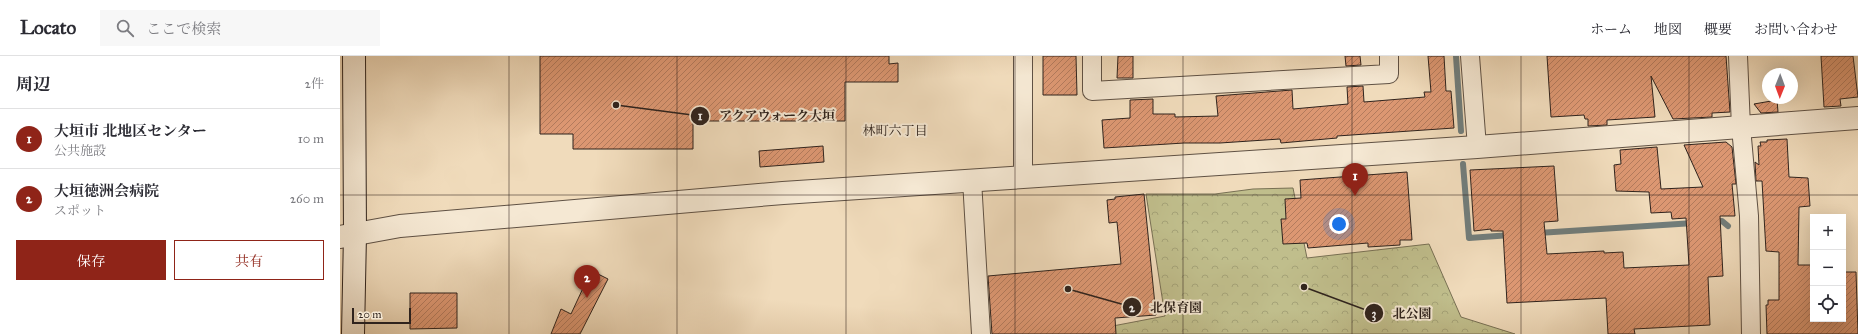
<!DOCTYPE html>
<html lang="ja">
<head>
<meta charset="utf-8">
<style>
	body { margin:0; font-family:"IM FELL Great Primer","Noto Serif JP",serif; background:#f7f7f7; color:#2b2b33 }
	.controls { position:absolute; right:12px; bottom:12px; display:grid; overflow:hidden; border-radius:0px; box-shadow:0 4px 16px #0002 }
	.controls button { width:36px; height:36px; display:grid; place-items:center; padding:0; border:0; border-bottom:1px solid #e1e1e2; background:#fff; color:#2b2b33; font:20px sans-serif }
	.compass { position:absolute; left:1422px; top:12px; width:36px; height:36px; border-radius:50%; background:#fff; box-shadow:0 4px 16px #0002; rotate:181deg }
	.scale { position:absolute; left:12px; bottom:10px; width:59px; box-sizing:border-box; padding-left:4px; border:2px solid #2f231d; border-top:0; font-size:11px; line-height:14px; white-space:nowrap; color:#2f231d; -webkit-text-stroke:3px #f5e8d3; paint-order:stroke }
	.you { position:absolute; left:999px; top:168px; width:14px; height:14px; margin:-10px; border:3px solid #fff; border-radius:50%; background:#1a73e8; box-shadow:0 0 0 6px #1a73e833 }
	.badge { display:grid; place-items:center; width:26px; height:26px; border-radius:50%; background:#8f2418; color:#fff; font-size:13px; font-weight:700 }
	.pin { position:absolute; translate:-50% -33px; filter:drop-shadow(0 1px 2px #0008) }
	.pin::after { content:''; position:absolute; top:21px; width:14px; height:12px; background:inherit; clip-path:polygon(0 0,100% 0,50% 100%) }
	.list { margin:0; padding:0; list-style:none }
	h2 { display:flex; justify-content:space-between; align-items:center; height:52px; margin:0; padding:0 16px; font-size:17px }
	h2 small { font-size:13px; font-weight:400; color:#7c7c81 }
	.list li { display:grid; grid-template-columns:26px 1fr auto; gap:12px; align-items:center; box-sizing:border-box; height:60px; padding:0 16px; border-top:1px solid #e1e1e2 }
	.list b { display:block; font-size:15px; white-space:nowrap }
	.list p { margin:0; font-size:13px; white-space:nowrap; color:#7c7c81 }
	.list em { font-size:13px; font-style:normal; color:#7c7c81 }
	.actions { display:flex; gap:8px; padding:12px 16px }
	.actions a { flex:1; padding:9px 0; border:1px solid #8f2418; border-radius:0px; text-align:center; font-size:14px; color:#8f2418 }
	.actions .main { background:#8f2418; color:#fff }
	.icon { flex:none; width:22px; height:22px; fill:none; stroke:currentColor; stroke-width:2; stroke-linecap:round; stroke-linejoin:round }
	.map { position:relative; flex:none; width:1518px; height:278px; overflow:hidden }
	header { display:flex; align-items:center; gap:24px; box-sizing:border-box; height:56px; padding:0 20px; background:#fff; border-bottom:1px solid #e1e1e2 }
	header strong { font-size:19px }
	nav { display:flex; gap:22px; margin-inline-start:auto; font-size:14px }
	.search { width:280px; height:36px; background:#f7f7f7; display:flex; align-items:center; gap:10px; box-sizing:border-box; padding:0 14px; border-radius:0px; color:#7c7c81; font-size:15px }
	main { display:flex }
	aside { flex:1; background:#fff }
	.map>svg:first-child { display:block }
	.park { fill:url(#park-crowns); stroke:#787054 }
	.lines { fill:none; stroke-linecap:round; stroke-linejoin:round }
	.stream { stroke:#717d7b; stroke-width:6 }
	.building { fill:url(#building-hatch); stroke:#2f231d }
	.minor-casing { stroke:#5f5144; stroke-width:20 }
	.tertiary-casing { stroke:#5f5144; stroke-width:24 }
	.secondary-casing { stroke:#2f231d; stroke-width:24 }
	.minor { stroke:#f5e8d3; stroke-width:18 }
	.tertiary { stroke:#f5e8d3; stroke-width:22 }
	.secondary { stroke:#f5e8d3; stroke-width:22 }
	.grid { fill:none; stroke:#2f231d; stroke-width:1; stroke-opacity:0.55 }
	.labels { text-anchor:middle; stroke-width:4; stroke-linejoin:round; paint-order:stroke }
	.neighbourhood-label { font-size:13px; fill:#2f231d; stroke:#f5e8d3 }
	.leader { fill:none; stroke:#2f231d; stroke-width:1.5 }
	.callout-dot { fill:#2f231d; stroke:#f5e8d3; stroke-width:1.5 }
	.mark-label { font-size:12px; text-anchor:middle; font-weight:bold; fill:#fff }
	.callout-label { font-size:13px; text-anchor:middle; font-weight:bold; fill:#2f231d; stroke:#f5e8d3; stroke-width:4; stroke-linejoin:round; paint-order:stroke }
</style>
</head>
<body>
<header>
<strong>Locato</strong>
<div class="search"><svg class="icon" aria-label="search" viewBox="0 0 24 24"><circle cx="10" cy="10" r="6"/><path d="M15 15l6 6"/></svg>ここで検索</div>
<nav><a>ホーム</a><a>地図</a><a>概要</a><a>お問い合わせ</a></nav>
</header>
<main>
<aside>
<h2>周辺<small>2件</small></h2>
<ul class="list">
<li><span class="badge">1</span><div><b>大垣市 北地区センター</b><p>公共施設</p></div><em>10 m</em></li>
<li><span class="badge">2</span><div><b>大垣徳洲会病院</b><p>スポット</p></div><em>260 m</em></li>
</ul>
<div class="actions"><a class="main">保存</a><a>共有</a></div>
</aside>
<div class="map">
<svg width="1518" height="278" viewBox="0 0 1518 278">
	<defs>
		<pattern id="park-crowns" width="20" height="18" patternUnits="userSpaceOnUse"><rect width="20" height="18" fill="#c0be8c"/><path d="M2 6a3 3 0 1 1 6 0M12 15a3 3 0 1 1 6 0" fill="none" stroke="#a5a378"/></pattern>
		<pattern id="building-hatch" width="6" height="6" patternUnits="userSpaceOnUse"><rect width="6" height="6" fill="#dc9772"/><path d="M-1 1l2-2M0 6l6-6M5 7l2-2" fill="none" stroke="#b37b5d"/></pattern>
	</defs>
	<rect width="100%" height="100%" fill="#f0dbbb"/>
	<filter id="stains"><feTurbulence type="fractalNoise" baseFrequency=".005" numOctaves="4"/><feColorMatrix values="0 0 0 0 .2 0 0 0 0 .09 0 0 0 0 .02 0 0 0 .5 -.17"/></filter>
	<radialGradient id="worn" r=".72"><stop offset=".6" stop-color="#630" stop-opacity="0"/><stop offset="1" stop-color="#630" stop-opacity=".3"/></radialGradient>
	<path class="park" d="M953,132L967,202L1089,188L1121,261L1175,278H731L825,260L806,138H875L913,133Z"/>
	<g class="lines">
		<g class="stream">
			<path d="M1116,0L1121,75"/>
			<path d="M1123,108L1129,182L1171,179"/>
			<path d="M1374,166L1382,165L1388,170"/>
			<path d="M1198,177L1354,167"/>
		</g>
	</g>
	<g class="building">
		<path d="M200,0H549V8L558,7V26H505V65H353V93H233V78H200Z"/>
		<path d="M703,0H736L737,39H703Z"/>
		<path d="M778,0H793V22H777Z"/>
		<path d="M1005,0H1020L1021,9L1006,10Z"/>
		<path d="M1088,0H1104L1106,35H1111L1114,72L997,80V82L941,87L940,83L880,87H844L764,92L762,64L790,62V44L813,43V58H835V61L878,60L876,40L952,34L953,53L1008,48L1007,31L1023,30L1024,46L1085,41L1084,36H1091Z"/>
		<path d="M1207,0H1386L1390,56L1372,57V61L1333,63L1311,20L1315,61L1267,64V69L1248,70V63H1245L1244,59L1211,61Z"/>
		<path d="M1481,0H1513L1518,41L1500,43L1501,50L1484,51Z"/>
		<path d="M1437,44L1438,56L1421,57L1414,48Z"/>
		<path d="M1447,83L1449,121L1468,122L1470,150L1459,151L1458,209H1473V263H1503V216H1516L1518,278H1427L1426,249H1428V244H1439V196L1426,195L1422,125H1416L1415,106L1419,109L1418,90H1421L1420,86H1427V84Z"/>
		<path d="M1386,86L1392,91L1396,128H1392L1395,160H1380L1383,220L1368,221L1370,269L1294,273L1295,278H1268L1266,242L1167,247L1163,175H1151V173L1134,175L1130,114L1214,110L1218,165L1204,166L1207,198L1264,195V197L1283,196L1284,212L1349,209L1346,162L1332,163L1331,156L1311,157L1309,136L1276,135L1274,109L1281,108L1280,94L1317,91L1321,133L1363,131L1344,89Z"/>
		<path d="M483,90L484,106L420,111L419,95Z"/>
		<path d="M1067,116L1072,184H1060V189L1028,191V187L968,192L967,187L943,188L941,163H946L945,143L961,142L960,124Z"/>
		<path d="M804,138L816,259L775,262L776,278H652L648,220L781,208L777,166L769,167L767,144L775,143V141Z"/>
		<path d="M246,212L268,223L240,278H211L221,253L231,258L244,230L239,227Z"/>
		<path d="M70,237H117V272L70,273Z"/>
	</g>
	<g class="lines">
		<defs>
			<g id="minor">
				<path d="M683,0V122"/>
				<path d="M752,0V35L1049,18V0"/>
				<path d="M1130,0L1137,91"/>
				<path d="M1398,0L1401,71L1409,160L1411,278"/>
				<path d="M632,124L641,278"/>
			</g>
			<path id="tertiary" d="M0,181L60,170L443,137L1137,91L1518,62"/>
			<path id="secondary" d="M13,278L15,178L14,0"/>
		</defs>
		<use href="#minor" class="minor-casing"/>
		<use href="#tertiary" class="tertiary-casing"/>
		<use href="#secondary" class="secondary-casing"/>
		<use href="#minor" class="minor"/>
		<use href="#tertiary" class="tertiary"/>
		<use href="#secondary" class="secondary"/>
	</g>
	<path class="grid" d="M169,0V278M337,0V278M506,0V278M675,0V278M843,0V278M1012,0V278M1181,0V278M1349,0V278M0,139H1518"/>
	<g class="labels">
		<g class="neighbourhood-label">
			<text x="555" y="79">林町六丁目</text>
		</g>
	</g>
	<path class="leader" d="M276 49L360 60M728 233L792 251M964 231L1034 257"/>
	<g class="callout-dot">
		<circle cx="276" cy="49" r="4"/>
		<circle cx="728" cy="233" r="4"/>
		<circle cx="964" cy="231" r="4"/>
		<circle cx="360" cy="60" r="10"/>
		<circle cx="792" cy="251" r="10"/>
		<circle cx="1034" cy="257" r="10"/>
	</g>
	<g class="mark-label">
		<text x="360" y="64">1</text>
		<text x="792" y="256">2</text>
		<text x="1034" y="262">3</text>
	</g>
	<g class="callout-label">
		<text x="437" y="64">アクアウォーク大垣</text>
		<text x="836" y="256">北保育園</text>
		<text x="1072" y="262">北公園</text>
	</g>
	<rect width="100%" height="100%" filter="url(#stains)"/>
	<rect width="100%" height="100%" fill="url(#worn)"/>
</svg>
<div class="controls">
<button>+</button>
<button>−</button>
<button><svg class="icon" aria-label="locate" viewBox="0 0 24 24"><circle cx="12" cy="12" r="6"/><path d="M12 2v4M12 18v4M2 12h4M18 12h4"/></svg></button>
</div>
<svg class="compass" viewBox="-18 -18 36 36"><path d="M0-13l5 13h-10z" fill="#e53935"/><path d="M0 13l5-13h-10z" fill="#7c7c81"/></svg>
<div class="scale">20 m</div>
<div class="you"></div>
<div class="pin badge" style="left:1015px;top:140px">1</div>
<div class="pin badge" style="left:247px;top:242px">2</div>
</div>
</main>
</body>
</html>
